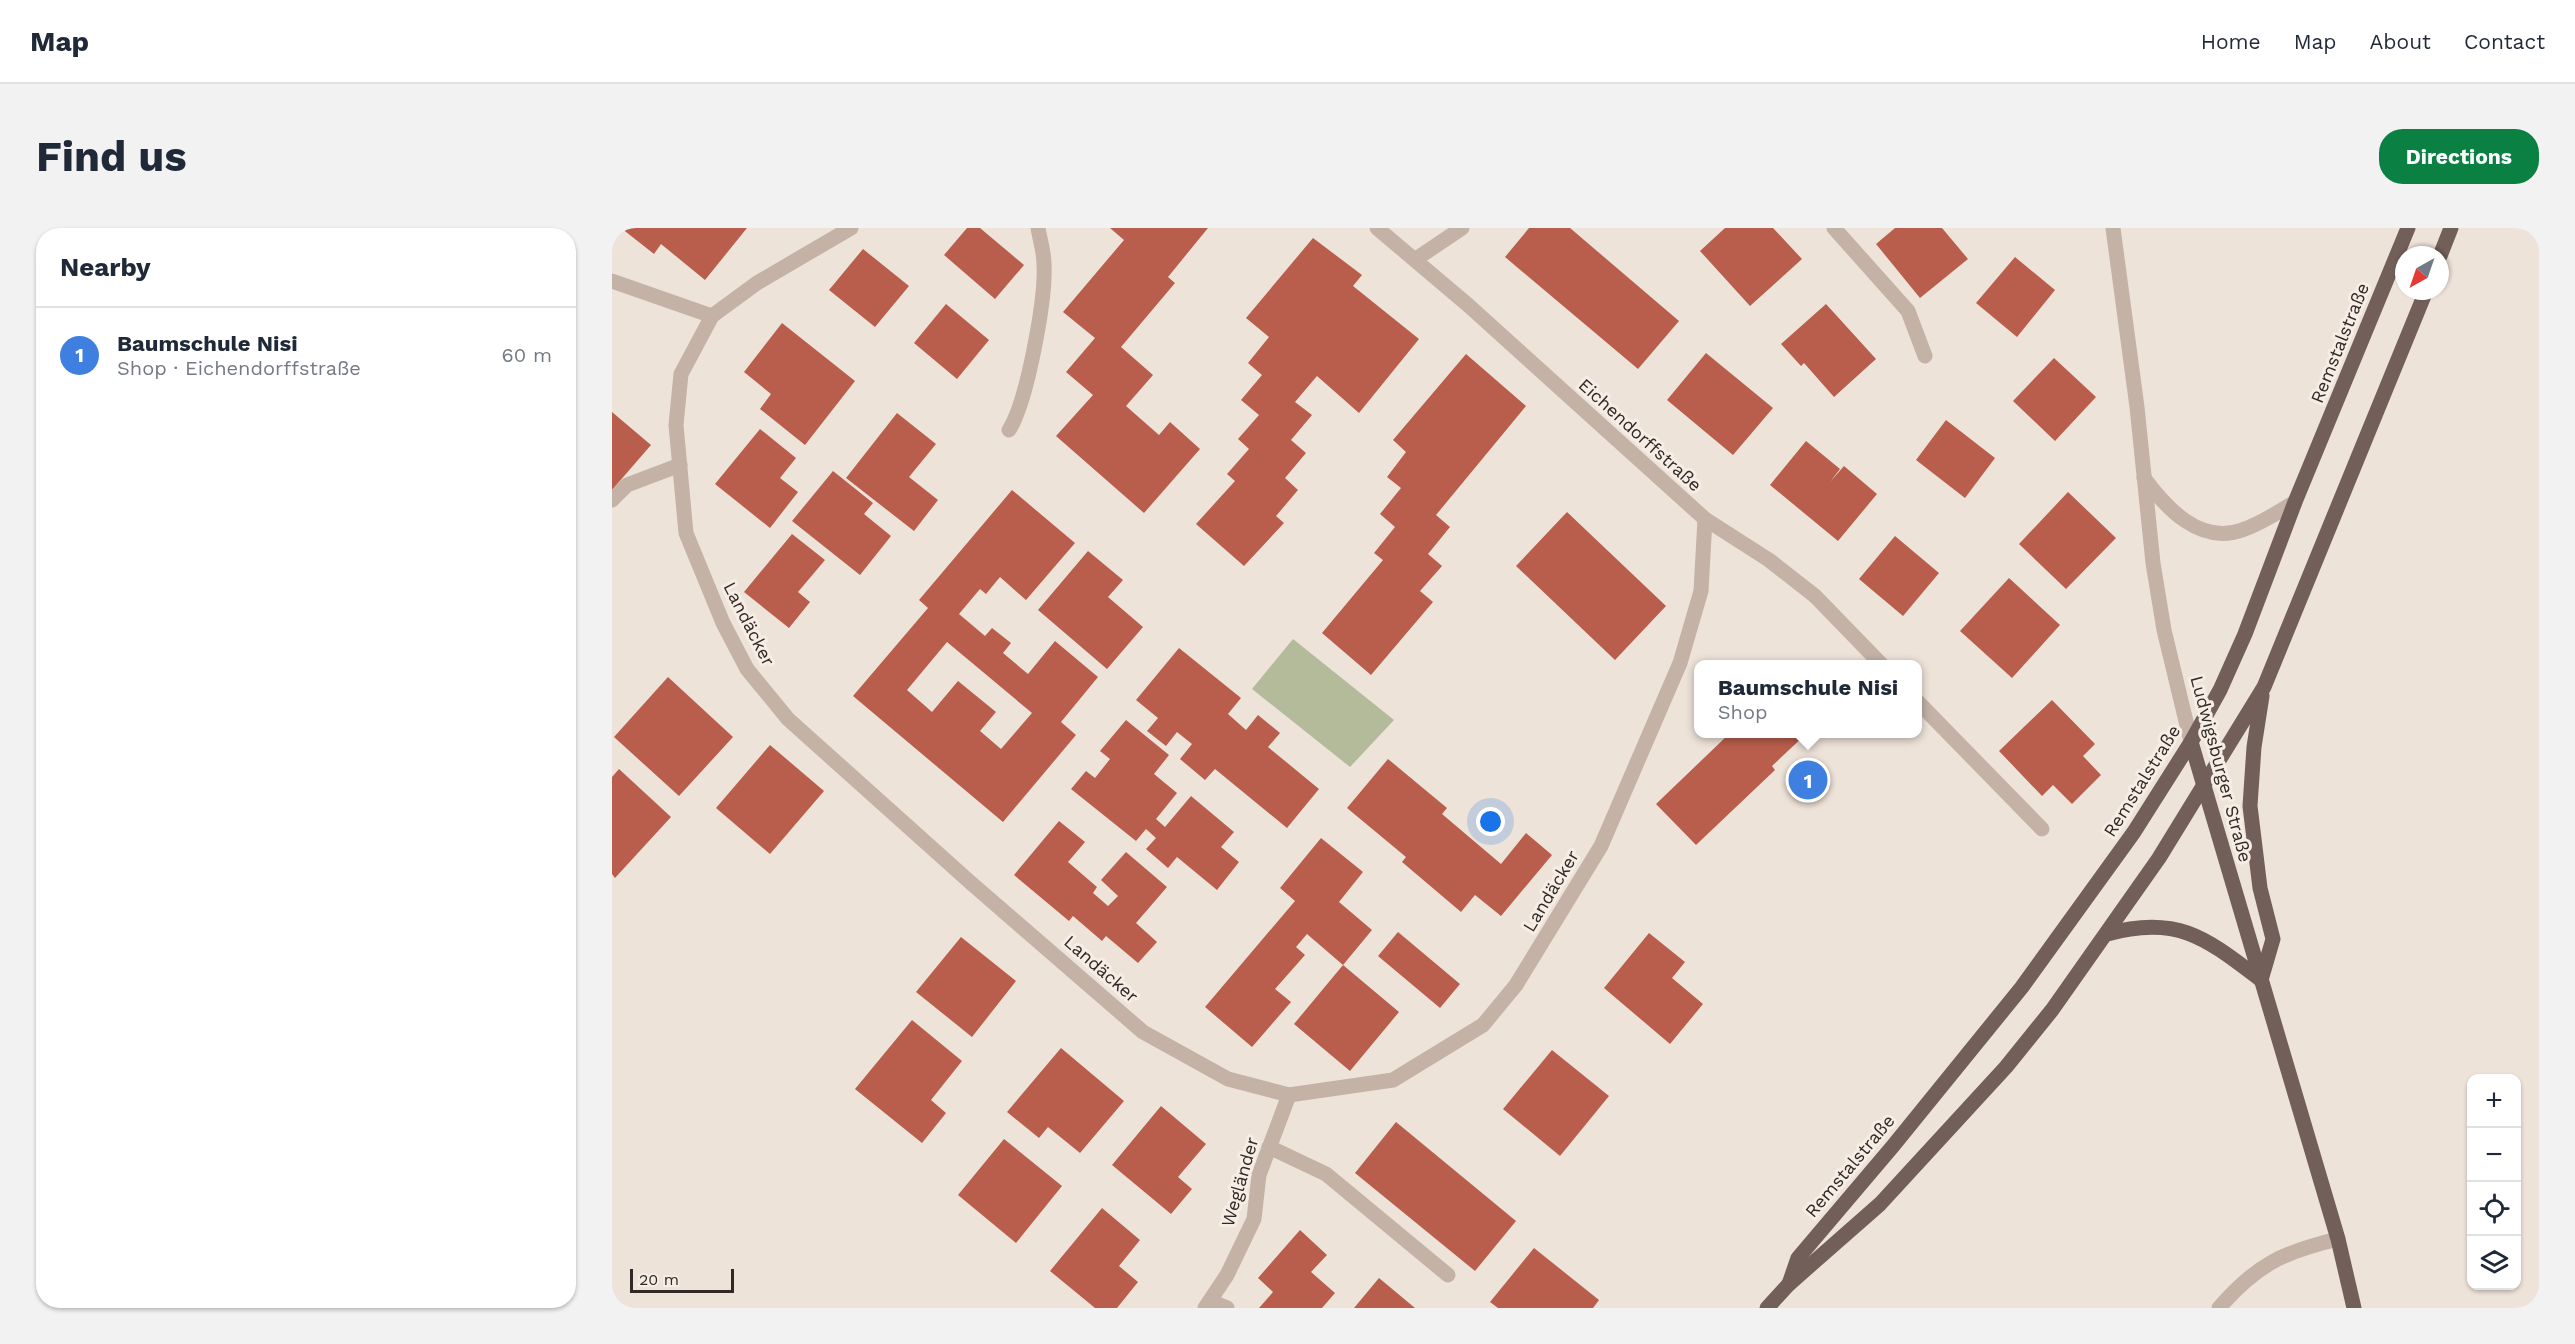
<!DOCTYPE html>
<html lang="en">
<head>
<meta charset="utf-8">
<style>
	body { margin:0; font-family:"Work Sans",sans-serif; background:#f2f2f3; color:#1f2937 }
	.controls { position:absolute; right:18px; bottom:18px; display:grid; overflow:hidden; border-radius:12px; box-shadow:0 2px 4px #0004 }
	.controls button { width:54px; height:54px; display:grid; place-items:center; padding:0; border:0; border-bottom:2px solid #e0e1e3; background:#fff; color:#1f2937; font:30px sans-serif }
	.compass { position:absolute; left:1783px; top:18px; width:54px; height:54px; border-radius:50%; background:#fff; box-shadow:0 2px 4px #0004; rotate:220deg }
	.scale { position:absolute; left:18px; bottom:15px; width:104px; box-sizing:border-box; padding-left:6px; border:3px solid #322926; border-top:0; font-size:16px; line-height:21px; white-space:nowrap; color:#322926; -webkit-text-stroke:4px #f6ede5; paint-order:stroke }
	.you { position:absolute; left:879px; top:594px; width:21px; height:21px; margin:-15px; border:4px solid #fff; border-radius:50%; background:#1a73e8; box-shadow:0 0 0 9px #1a73e833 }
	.badge { display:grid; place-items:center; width:39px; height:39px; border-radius:50%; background:#0b8043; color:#fff; font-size:20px; font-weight:700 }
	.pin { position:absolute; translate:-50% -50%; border:3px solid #fff; box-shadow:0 2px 6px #0006 }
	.popup { position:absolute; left:1082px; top:432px; width:228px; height:78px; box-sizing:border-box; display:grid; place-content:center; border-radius:12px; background:#fff; filter:drop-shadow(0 2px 4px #0005); font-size:20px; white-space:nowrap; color:#747a83 }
	.popup b { font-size:22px; color:#1f2937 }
	.popup::after { content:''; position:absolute; left:50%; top:100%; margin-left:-12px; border:12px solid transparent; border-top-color:#fff }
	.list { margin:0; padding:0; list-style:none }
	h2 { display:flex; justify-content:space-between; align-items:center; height:78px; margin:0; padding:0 24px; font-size:26px }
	h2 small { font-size:20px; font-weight:400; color:#747a83 }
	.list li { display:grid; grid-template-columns:39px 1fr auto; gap:18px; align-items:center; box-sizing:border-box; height:96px; padding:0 24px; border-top:2px solid #e0e1e3 }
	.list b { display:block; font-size:22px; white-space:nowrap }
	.list p { margin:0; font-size:20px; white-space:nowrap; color:#747a83 }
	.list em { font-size:20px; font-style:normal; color:#747a83 }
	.icon { flex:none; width:33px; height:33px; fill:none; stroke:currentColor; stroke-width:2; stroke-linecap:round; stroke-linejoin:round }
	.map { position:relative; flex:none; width:1927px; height:1080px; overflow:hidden; border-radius:24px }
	header { display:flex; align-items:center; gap:36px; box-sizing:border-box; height:84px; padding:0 30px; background:#fff; border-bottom:2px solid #e0e1e3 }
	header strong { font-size:28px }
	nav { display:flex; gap:33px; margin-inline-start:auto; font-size:21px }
	.intro { display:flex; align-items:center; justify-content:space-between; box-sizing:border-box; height:144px; padding:0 36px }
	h1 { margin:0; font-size:42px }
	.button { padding:15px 27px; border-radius:24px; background:#0b8043; color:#fff; font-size:21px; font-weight:700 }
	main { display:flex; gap:36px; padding:0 36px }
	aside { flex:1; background:#fff; border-radius:24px; box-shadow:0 2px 4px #0004 }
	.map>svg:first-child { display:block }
	.green { fill:#b3bb9b }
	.building { fill:#b95e4d; fill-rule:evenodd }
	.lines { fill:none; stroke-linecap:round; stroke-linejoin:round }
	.minor { stroke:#c4b2a7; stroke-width:15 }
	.major { stroke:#725f59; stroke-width:15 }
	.labels { text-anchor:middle; stroke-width:6; stroke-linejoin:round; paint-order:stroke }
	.street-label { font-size:18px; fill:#322926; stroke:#f6ede5 }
</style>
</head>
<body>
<header>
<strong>Map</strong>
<nav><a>Home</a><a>Map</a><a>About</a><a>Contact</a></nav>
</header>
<div class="intro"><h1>Find us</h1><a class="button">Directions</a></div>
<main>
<aside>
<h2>Nearby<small></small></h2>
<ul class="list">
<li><span class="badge" style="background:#3f7fe0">1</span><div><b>Baumschule Nisi</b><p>Shop · Eichendorffstraße</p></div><em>60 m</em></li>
</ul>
</aside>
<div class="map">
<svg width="1927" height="1080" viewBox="0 0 1927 1080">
	<rect width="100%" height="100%" fill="#eee3d9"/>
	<path class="green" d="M681,411L782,492L738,539L640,461Z"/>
	<g class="building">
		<path d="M9,0H135L93,52L49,16L42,26Z"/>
		<path d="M355,0H368L412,37L383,71L332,27Z"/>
		<path d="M498,0H596L556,49L563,55L509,119L541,147L514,178L547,207L558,194L588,221L532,285L444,208L481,167L454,144L483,110L451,84L512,12Z"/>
		<path d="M917,0H958L1067,93L1026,141L893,29Z"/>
		<path d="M1113,0H1161L1190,31L1138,78L1088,23Z"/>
		<path d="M1283,0H1330L1356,31L1308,70L1264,16Z"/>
		<path d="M701,10L750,47L741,58L807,111L747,185L705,148L683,174L700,187L679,212L694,225L673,250L686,262L664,288L672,295L632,338L584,296L623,253L615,246L637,221L626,211L647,187L629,172L650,147L636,135L657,109L634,90Z"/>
		<path d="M251,21L297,58L263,99L217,62Z"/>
		<path d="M1403,29L1443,62L1405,109L1364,75Z"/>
		<path d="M334,76L377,112L345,151L302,115Z"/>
		<path d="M1214,76L1264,131L1222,169L1192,135L1189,138L1169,116Z"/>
		<path d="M170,95L243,153L193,217L148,181L159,166L132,144Z"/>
		<path d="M1094,125L1161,180L1121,227L1055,172Z"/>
		<path d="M854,126L914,178L824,287L838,299L816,326L830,338L808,363L821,374L759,447L710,405L771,332L762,325L783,299L768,286L789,260L775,249L794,224L781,212Z"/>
		<path d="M1442,130L1484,169L1443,213L1401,173Z"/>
		<path d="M0,184L39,217L0,262Z"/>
		<path d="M285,185L324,216L297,249L326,272L302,303L234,250Z"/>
		<path d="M1334,192L1383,230L1353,270L1304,232Z"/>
		<path d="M148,201L184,230L168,250L186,264L158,300L103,256Z"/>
		<path d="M1194,213L1228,241L1218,254L1232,238L1265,266L1226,313L1158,257Z"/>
		<path d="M221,243L261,275L252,286L279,308L248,347L180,293Z"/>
		<path d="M400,262L463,315L414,372L388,349L374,366L368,361L347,386L373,408L380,400L399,415L391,425L416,446L443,413L486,449L449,494L464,507L391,594L241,468L316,380L307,372ZM335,414L420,485L389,521L368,503L384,484L346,453L320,484L295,462Z"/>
		<path d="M1456,264L1504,310L1454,361L1407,316Z"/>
		<path d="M955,284L1054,378L1003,432L904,338Z"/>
		<path d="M180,306L213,332L186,364L198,374L177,400L132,364Z"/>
		<path d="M1283,308L1327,345L1291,388L1247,351Z"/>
		<path d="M476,323L511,352L496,369L531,399L495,441L426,382Z"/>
		<path d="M1397,350L1448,397L1400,450L1348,403Z"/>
		<path d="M567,420L629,470L616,486L634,502L646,487L668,505L656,519L707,561L675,600L603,541L593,552L568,531L580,516L565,504L554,518L535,503L546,490L524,472Z"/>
		<path d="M56,449L121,509L67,568L2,509Z"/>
		<path d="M1440,472L1483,516L1471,528L1489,547L1460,576L1441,557L1430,568L1387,523Z"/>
		<path d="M514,492L557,527L542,546L565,565L544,591L553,599L579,568L622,604L609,619L627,634L605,662L565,629L556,640L534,621L544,610L534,601L524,613L459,561L474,543L483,550L498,531L488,523Z"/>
		<path d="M1117,506H1194L1160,538L1163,542L1084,617L1044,576Z"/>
		<path d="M158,517L212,563L158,626L104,580Z"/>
		<path d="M776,531L835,580L830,586L889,636L914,605L940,627L889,688L863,667L849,684L790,634L794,629L735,580Z"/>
		<path d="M7,541L59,589L3,650L0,646V549Z"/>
		<path d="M447,593L473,614L456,634L485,659L481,665L496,678L506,668L489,652L514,624L555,659L524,695L545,714L526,735L494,708L490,713L461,688L457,693L402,647Z"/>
		<path d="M709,610L751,644L727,674L760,702L731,737L787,784L738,843L682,796L731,737L695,706L684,719L693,727L663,761L679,774L640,819L593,779L683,673L668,660Z"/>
		<path d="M786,704L848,756L828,780L766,728Z"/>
		<path d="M1037,705L1073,734L1060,750L1091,776L1058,816L992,760Z"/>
		<path d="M349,709L404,753L360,809L304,764Z"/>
		<path d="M300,792L350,833L319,872L334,885L310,915L243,861Z"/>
		<path d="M449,820L512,873L468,925L436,899L427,910L395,884Z"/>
		<path d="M940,822L997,868L948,928L891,881Z"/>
		<path d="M549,878L594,916L566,949L580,961L559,986L500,937Z"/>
		<path d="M784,894L904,993L863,1043L743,945Z"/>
		<path d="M392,911L450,958L404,1015L346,967Z"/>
		<path d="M490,980L528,1012L507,1038L526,1054L505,1080H483L438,1043Z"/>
		<path d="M688,1002L715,1027L699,1044L723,1065L710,1080H647L661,1064L646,1050Z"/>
		<path d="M922,1020L987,1072L981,1080H886L878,1074Z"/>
		<path d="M767,1050L803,1080H742Z"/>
	</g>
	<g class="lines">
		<g class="minor">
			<path d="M239,0L145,55L100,88L69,146L64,197L74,305L111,395L135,441L176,491L359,655L531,804L616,851L677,867L781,852L871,797L904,757L989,618L1068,435L1089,363L1093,291"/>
			<path d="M765,0L856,77L1093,291L1157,332L1203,368L1269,436"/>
			<path d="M1222,0L1296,83L1313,128"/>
			<path d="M1501,0L1525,179L1541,335L1552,402L1579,514"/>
			<path d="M804,31L850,0"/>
			<path d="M0,53L100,88"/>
			<path d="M397,202C415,174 434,71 432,36C432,24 428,12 426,0"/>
			<path d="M1532,250C1554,280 1588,317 1630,302C1649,296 1666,284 1683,274"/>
			<path d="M0,272L15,257L68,237"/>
			<path d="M1306,474L1430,601"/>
			<path d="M657,919L714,946L836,1047"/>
			<path d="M598,1073L615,1080"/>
			<path d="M593,1080L615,1047L642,991L647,947L677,867"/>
			<path d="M1607,1080C1644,1037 1671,1024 1726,1011"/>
		</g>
		<g class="major">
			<path d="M1828,28L1839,0"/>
			<path d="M1579,514L1726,1011L1742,1080"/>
			<path d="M1495,706C1566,686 1595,711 1649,752"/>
			<path d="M1649,752L1661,711L1648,660L1638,578L1642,519L1650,468"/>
			<path d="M1177,1056L1186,1030L1281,918L1410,759L1522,604L1579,514L1608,462L1633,406L1683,274L1796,0"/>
			<path d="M1155,1080L1177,1056L1268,976L1394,839L1440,782L1547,630L1652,459L1814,63"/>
		</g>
	</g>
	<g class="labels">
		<g class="street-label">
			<text transform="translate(1728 115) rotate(-68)" y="6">Remstalstraße</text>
			<text transform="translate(1028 207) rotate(42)" y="6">Eichendorffstraße</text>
			<text transform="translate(137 396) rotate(63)" y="6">Landäcker</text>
			<text transform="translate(1609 541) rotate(75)" y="6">Ludwigsburger Straße</text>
			<text transform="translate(1530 553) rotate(-58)" y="6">Remstalstraße</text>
			<text transform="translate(939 663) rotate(-59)" y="6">Landäcker</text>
			<text transform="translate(489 741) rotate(41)" y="6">Landäcker</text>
			<text transform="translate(1238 938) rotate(-50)" y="6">Remstalstraße</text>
			<text transform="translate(628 954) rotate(-74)" y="6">Wegländer</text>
		</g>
	</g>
</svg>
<div class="controls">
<button>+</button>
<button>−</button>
<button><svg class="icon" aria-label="locate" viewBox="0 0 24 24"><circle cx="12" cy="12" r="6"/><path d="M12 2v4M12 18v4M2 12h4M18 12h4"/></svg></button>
<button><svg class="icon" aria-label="layers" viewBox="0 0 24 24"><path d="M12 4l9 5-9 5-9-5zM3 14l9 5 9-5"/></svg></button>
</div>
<svg class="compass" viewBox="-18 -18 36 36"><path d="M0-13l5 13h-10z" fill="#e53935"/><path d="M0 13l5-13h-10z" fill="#747a83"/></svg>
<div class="scale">20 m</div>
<div class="you"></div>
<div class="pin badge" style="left:1196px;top:552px;background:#3f7fe0">1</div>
<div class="popup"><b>Baumschule Nisi</b>Shop</div>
</div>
</main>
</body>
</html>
